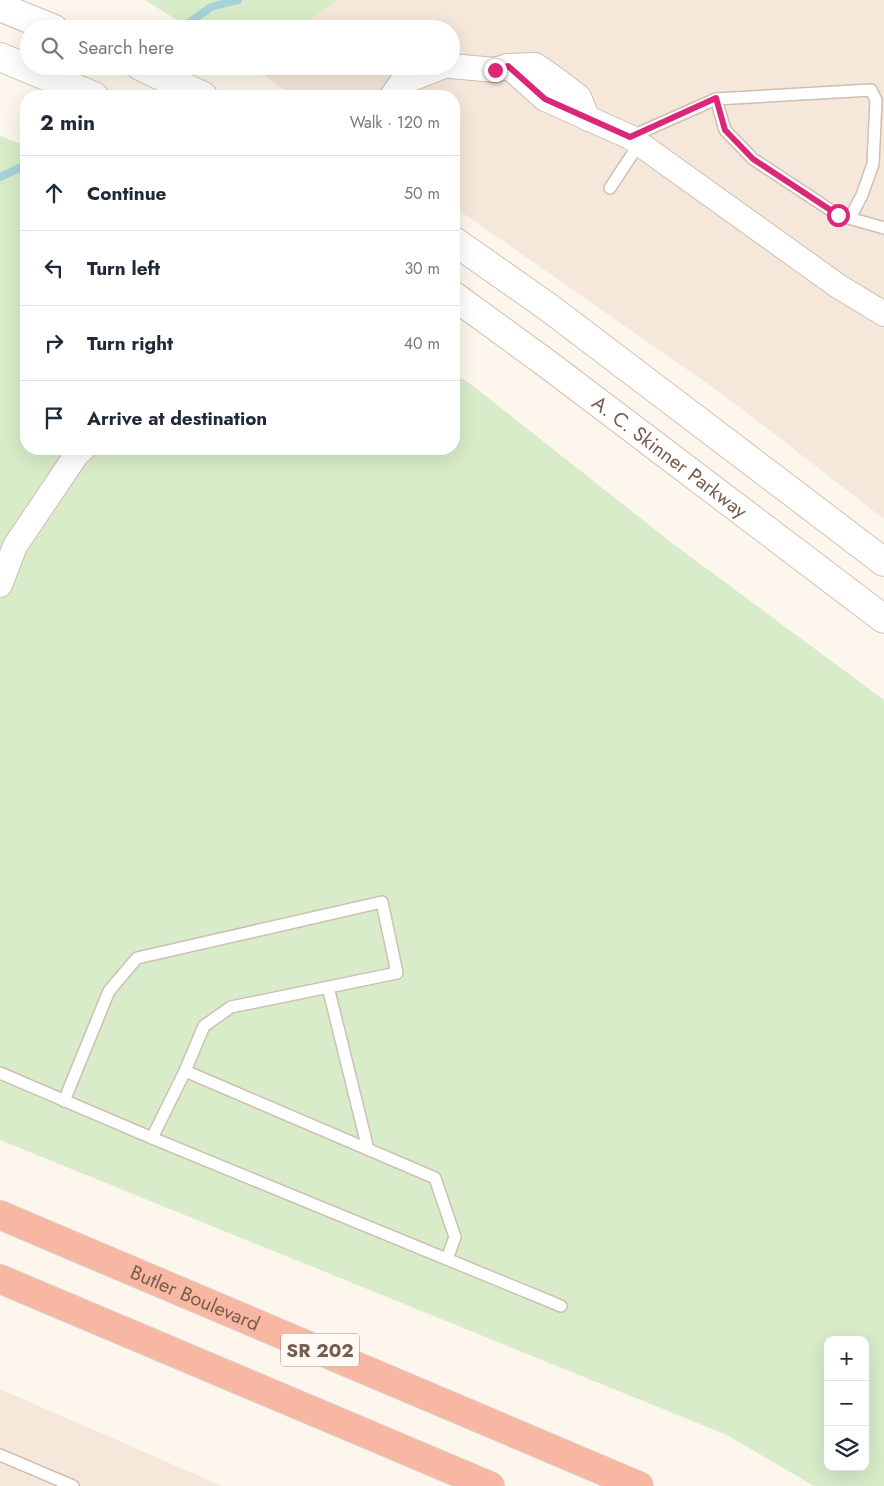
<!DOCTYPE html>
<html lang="en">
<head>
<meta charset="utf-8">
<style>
	body { margin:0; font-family:Jost,sans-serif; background:#f2f2f3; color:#1f2937 }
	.controls { position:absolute; right:15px; bottom:15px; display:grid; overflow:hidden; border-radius:10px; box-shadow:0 5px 20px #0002 }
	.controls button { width:45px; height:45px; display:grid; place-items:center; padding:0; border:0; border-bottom:1px solid #e0e1e3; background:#fff; color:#1f2937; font:25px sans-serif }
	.stop { position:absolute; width:15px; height:15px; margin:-11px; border:4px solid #db2777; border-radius:50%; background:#fff }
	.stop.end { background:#db2777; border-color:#fff; box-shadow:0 1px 5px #0008 }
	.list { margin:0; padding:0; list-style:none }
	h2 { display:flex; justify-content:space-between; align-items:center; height:65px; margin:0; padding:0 20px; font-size:21px }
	h2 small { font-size:16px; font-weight:400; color:#747a83 }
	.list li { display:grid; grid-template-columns:32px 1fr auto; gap:15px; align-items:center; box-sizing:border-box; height:75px; padding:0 20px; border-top:1px solid #e0e1e3 }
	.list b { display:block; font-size:19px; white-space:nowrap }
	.list em { font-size:16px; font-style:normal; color:#747a83 }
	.icon { flex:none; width:28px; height:28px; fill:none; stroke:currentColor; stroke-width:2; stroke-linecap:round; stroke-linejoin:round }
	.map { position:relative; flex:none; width:884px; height:1486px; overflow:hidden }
	.search { position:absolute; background:#fff; box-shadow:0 5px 20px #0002; left:20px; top:20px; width:440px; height:55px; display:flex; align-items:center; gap:12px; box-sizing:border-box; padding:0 18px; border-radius:28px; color:#747a83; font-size:19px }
	.panel { position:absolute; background:#fff; box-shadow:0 5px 20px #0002; left:20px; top:90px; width:440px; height:365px; border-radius:20px }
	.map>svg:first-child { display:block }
	.residential { fill:#f5e8da }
	.green { fill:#d8ecc9; fill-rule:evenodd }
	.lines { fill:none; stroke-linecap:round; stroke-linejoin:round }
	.stream { stroke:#a5d3da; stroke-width:8 }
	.service-casing { stroke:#d1beb0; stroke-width:14 }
	.minor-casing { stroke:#d1beb0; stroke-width:26 }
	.secondary-casing { stroke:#d6c0b0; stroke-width:30 }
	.motorway-casing { stroke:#dad1cd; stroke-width:30 }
	.service { stroke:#fff; stroke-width:11 }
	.minor { stroke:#fff; stroke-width:24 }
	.secondary { stroke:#fff; stroke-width:28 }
	.motorway { stroke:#f7b7a3; stroke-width:28 }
	.route { stroke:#db2777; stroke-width:6 }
	.labels { text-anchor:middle; stroke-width:5; stroke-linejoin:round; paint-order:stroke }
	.shield { fill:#fffaf3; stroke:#a28b7f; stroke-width:1 }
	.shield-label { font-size:19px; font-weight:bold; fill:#7a5c4d }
	.street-label { font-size:20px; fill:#7a5c4d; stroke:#fffaf3 }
</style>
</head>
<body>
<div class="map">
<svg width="884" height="1486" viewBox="0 0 884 1486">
	<rect width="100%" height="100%" fill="#fdf6ec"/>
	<g class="residential">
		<path d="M337,0H884V519L725,396L454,207V96H294L251,66H451V29H297Z"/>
		<path d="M0,1389L222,1486H0Z"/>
	</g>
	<g class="green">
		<path d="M145,0H337L297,29H191Z"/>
		<path d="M0,136L26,146V449H454V373L472,385L668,540L884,700V1486H814L727,1435L0,1140ZM828,1340H865V1467H828Z"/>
	</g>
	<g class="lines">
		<g class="stream">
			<path d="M186,25L211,7L238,0"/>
			<path d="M0,177L26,165"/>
		</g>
		<defs>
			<g id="service">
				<path d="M716,99L725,130L753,159L838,215L884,228"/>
				<path d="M630,137L716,99L871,90L876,100L873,164L862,195L850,218"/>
				<path d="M610,188L639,144"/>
				<path d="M328,987L368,1149"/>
				<path d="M185,1071L435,1178L455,1237L447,1259"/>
				<path d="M0,1073L152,1138L561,1306"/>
				<path d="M64,1101L109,991L137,958L382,902L397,973L231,1007L204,1026L185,1071L152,1138"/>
				<path d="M0,1455L73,1486"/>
			</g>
			<g id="minor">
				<path d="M451,66L495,70L508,66L535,65L557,80L579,97L588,119"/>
				<path d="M508,66L545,99L630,137L838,286L884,314"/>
				<path d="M392,96L401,83L444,66"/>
				<path d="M0,585L15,546L77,454L83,449"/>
			</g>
			<g id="secondary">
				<path d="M0,7L54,29"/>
				<path d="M0,57L94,96"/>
				<path d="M140,66L203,96"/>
				<path d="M454,241L548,307L884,562"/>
				<path id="s1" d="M454,296L546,363L884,619"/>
			</g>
			<g id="motorway">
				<path id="s2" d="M0,1215L639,1486"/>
				<path d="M0,1279L490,1486"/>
			</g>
		</defs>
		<use href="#service" class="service-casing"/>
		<use href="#minor" class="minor-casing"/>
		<use href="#secondary" class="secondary-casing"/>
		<use href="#motorway" class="motorway-casing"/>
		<use href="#service" class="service"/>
		<use href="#minor" class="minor"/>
		<use href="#secondary" class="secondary"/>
		<use href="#motorway" class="motorway"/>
	</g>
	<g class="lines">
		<path class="route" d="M495,70L508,66L545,99L630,137L716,98L725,130L753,159L838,215"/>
	</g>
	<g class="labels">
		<rect class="shield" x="281" y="1333.5" width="78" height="33" rx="4"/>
		<g class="shield-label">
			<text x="320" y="1357">SR 202</text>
		</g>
		<g class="street-label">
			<text dy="7" stroke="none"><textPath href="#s1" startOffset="269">A. C. Skinner Parkway</textPath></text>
			<text dy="7" stroke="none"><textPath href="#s2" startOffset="212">Butler Boulevard</textPath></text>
		</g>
	</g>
</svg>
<div class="controls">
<button>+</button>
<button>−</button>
<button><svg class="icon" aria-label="layers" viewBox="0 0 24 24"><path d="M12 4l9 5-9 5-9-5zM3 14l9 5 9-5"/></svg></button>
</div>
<div class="stop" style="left:838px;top:215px"></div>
<div class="stop end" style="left:495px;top:70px"></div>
<div class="search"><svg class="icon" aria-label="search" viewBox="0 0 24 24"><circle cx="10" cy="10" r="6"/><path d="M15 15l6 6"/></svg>Search here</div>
<section class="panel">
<h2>2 min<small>Walk · 120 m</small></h2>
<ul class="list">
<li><svg class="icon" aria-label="ahead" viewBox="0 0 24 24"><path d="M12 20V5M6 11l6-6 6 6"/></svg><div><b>Continue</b></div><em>50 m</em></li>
<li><svg class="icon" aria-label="left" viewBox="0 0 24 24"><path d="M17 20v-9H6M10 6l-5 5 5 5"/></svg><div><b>Turn left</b></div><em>30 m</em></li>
<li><svg class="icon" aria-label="right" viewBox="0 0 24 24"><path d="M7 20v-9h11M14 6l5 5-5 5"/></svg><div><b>Turn right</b></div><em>40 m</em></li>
<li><svg class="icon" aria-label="arrive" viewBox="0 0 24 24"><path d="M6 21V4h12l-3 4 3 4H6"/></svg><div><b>Arrive at destination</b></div></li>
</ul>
</section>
</div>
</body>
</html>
